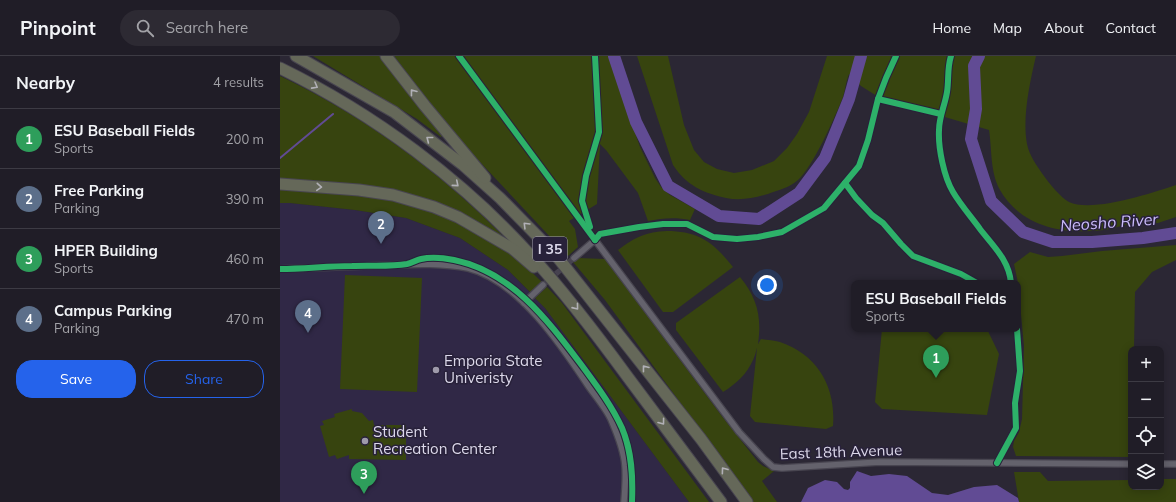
<!DOCTYPE html>
<html lang="en">
<head>
<meta charset="utf-8">
<style>
	body { margin:0; font-family:Mulish,sans-serif; background:#2d2a33; color:#f1f3f6 }
	.controls { position:absolute; right:12px; bottom:12px; display:grid; overflow:hidden; border-radius:8px; box-shadow:0 2px 10px #0003 }
	.controls button { width:36px; height:36px; display:grid; place-items:center; padding:0; border:0; border-bottom:1px solid #3d3b44; background:#201d27; color:#f1f3f6; font:20px sans-serif }
	.you { position:absolute; left:487px; top:229px; width:14px; height:14px; margin:-10px; border:3px solid #fff; border-radius:50%; background:#1a73e8; box-shadow:0 0 0 6px #1a73e833 }
	.badge { display:grid; place-items:center; width:26px; height:26px; border-radius:50%; background:#2563eb; color:#fff; font-size:13px; font-weight:700 }
	.pin { position:absolute; translate:-50% -33px; filter:drop-shadow(0 1px 2px #0008) }
	.pin::after { content:''; position:absolute; top:21px; width:14px; height:12px; background:inherit; clip-path:polygon(0 0,100% 0,50% 100%) }
	.popup { position:absolute; left:571px; top:224px; width:170px; height:52px; box-sizing:border-box; display:grid; place-content:center; border-radius:8px; background:#201d27; filter:drop-shadow(0 1px 3px #0005); font-size:13px; white-space:nowrap; color:#a2a2a7 }
	.popup b { font-size:15px; color:#f1f3f6 }
	.popup::after { content:''; position:absolute; left:50%; top:100%; margin-left:-8px; border:8px solid transparent; border-top-color:#201d27 }
	.list { margin:0; padding:0; list-style:none }
	h2 { display:flex; justify-content:space-between; align-items:center; height:52px; margin:0; padding:0 16px; font-size:17px }
	h2 small { font-size:13px; font-weight:400; color:#a2a2a7 }
	.list li { display:grid; grid-template-columns:26px 1fr auto; gap:12px; align-items:center; box-sizing:border-box; height:60px; padding:0 16px; border-top:1px solid #3d3b44 }
	.list b { display:block; font-size:15px; white-space:nowrap }
	.list p { margin:0; font-size:13px; white-space:nowrap; color:#a2a2a7 }
	.list em { font-size:13px; font-style:normal; color:#a2a2a7 }
	.actions { display:flex; gap:8px; padding:12px 16px }
	.actions a { flex:1; padding:9px 0; border:1px solid #2563eb; border-radius:16px; text-align:center; font-size:14px; color:#2563eb }
	.actions .main { background:#2563eb; color:#fff }
	.icon { flex:none; width:22px; height:22px; fill:none; stroke:currentColor; stroke-width:2; stroke-linecap:round; stroke-linejoin:round }
	.map { position:relative; flex:none; width:896px; height:446px; overflow:hidden }
	header { display:flex; align-items:center; gap:24px; box-sizing:border-box; height:56px; padding:0 20px; background:#201d27; border-bottom:1px solid #3d3b44 }
	header strong { font-size:19px }
	nav { display:flex; gap:22px; margin-inline-start:auto; font-size:14px }
	.search { width:280px; height:36px; background:#2d2a33; display:flex; align-items:center; gap:10px; box-sizing:border-box; padding:0 14px; border-radius:22px; color:#a2a2a7; font-size:15px }
	main { display:flex }
	aside { flex:1; background:#201d27 }
	.map>svg:first-child { display:block }
	.built { fill:#302846 }
	.green { fill:#37440f }
	.water { fill:#614b94 }
	.lines { fill:none; stroke-linecap:round; stroke-linejoin:round }
	.stream { stroke:#614b94; stroke-width:2 }
	.river { stroke:#614b94; stroke-width:12 }
	.street-tunnel { stroke:#46424f; stroke-width:5.5; stroke-dasharray:5.5 3; stroke-linecap:butt }
	.street-casing { stroke:#484550; stroke-width:8 }
	.highway-casing { stroke:#484550; stroke-width:13 }
	.street { stroke:#64626c; stroke-width:5.5 }
	.highway { stroke:#656859; stroke-width:11 }
	.cycleway-casing { stroke:#28213a; stroke-width:8 }
	.cycleway { stroke:#2db169; stroke-width:6 }
	.oneway { stroke:#b2b1b7 }
	.poi-dot { fill:#9e9aaa; stroke:#28213a; stroke-width:1.5 }
	.labels { text-anchor:middle; stroke-width:3; stroke-linejoin:round; paint-order:stroke }
	.shield { fill:#28213a; stroke:#a6a1b5; stroke-width:1 }
	.shield-label { font-size:14px; font-weight:bold; fill:#dcd8ea }
	.poi-label { font-size:15px; fill:#dcd8ea; stroke:#28213a; text-anchor:start }
	.street-label { font-size:15px; fill:#dcd8ea; stroke:#28213a }
	.water-label { font-size:16px; font-style:italic; fill:#cbbcfc; stroke:#28213a }
</style>
</head>
<body>
<header>
<strong>Pinpoint</strong>
<div class="search"><svg class="icon" aria-label="search" viewBox="0 0 24 24"><circle cx="10" cy="10" r="6"/><path d="M15 15l6 6"/></svg>Search here</div>
<nav><a>Home</a><a>Map</a><a>About</a><a>Contact</a></nav>
</header>
<main>
<aside>
<h2>Nearby<small>4 results</small></h2>
<ul class="list">
<li><span class="badge" style="background:#2e9e5b">1</span><div><b>ESU Baseball Fields</b><p>Sports</p></div><em>200 m</em></li>
<li><span class="badge" style="background:#5c6f8a">2</span><div><b>Free Parking</b><p>Parking</p></div><em>390 m</em></li>
<li><span class="badge" style="background:#2e9e5b">3</span><div><b>HPER Building</b><p>Sports</p></div><em>460 m</em></li>
<li><span class="badge" style="background:#5c6f8a">4</span><div><b>Campus Parking</b><p>Parking</p></div><em>470 m</em></li>
</ul>
<div class="actions"><a class="main">Save</a><a>Share</a></div>
</aside>
<div class="map">
<svg width="896" height="446" viewBox="0 0 896 446">
	<rect width="100%" height="100%" fill="#2b2734"/>
	<path class="built" d="M0,147H10L75,154L126,162L180,182L228,214L265,252L409,446H0Z"/>
	<g class="green">
		<path d="M33,0H103L164,78L161,81L137,63Z"/>
		<path d="M114,0H328L360,91L375,122L381,131L390,139L415,153L410,164C396,161 382,162 368,165L358,137L326,94L320,88L317,148L289,165L295,173L298,191L288,200L185,90L161,61Z"/>
		<path d="M357,0H388L404,69L414,94L424,106L437,113L454,117L472,114L494,105L507,92L517,78L529,56L547,0H756C750,26 742,61 747,88C749,99 757,110 764,120C769,127 781,142 789,146C812,157 872,137 896,129V161C890,163 884,165 878,167C869,168 860,166 851,168C842,169 833,173 824,174C784,179 741,171 720,134C710,116 712,93 709,74L600,42L581,30L569,18C566,25 565,34 563,41C555,61 533,111 518,124C509,132 498,134 488,138C474,142 460,145 446,142C423,137 406,129 393,109Z"/>
		<path d="M0,20C84,60 162,117 227,184L152,147L0,125Z"/>
		<path d="M0,132L82,138L105,142L155,156L180,167L223,192L242,207L262,226L250,236L228,214L180,182L126,162L75,154L10,147H0Z"/>
		<path d="M387,175C419,175 434,187 453,211L393,256H383L338,194C355,181 366,176 387,175Z"/>
		<path d="M896,189V204L872,216L855,236L854,293H851V401L736,400L733,391L734,385L739,376L742,363L744,290L738,227L734,208L750,196L768,201L782,200L822,195Z"/>
		<path d="M297,202L325,203L441,359L478,406L483,410L494,415L482,425L497,446H473L325,244L293,206Z"/>
		<path d="M65,219L142,222L137,336L60,333Z"/>
		<path d="M460,221C477,242 482,260 478,288L481,283C487,284 494,284 500,286C538,299 556,331 553,370L546,373L475,366L470,360L477,292C476,295 475,300 473,304C467,318 456,328 443,336L396,274V267Z"/>
		<path d="M267,231L282,247L429,446H409L265,252L255,242Z"/>
		<path d="M602,273H707L719,298L707,359L602,353L595,346Z"/>
		<path d="M72,353V355L82,357L89,365L93,364L94,369H126V404L69,403V399L57,403L55,399L49,401L40,370L44,369L42,365L55,361L54,358Z"/>
		<path d="M734,416H760L768,425L851,424V431H881V423H896V446H739Z"/>
	</g>
	<path class="water" d="M577,415L591,420L609,418L627,420L652,437L668,439L694,431L717,429L738,442L739,446H521L528,432L545,424L557,426L564,433L568,434L570,432V426Z"/>
	<g class="lines">
		<path class="stream" d="M0,102L53,58"/>
		<g class="river">
			<path d="M334,0L356,66L388,130L439,160L479,163L519,137L545,102L569,43L581,0"/>
			<path d="M699,0L694,10L696,53L691,83L711,145L743,176L773,186H812L863,182L896,177"/>
		</g>
		<path class="street-tunnel" d="M263,229L294,202"/>
		<defs>
			<g id="street">
				<path d="M294,202L315,184L459,376L484,403L493,411L502,412L600,406L851,408"/>
				<path d="M0,213C37,212 75,210 112,209C137,208 163,207 188,212C238,224 282,290 309,331C316,341 328,355 332,366C338,380 344,395 345,410C346,421 345,434 344,446"/>
				<path d="M244,247L263,229"/>
				<path d="M881,408H896"/>
			</g>
			<g id="highway">
				<path d="M16,0L114,56L183,109L220,142L275,198L421,383L467,446"/>
				<path d="M106,0L145,50L205,122"/>
				<path d="M0,12C94,58 183,124 253,202C287,239 317,279 347,320C378,362 410,404 441,446"/>
				<path d="M0,128L79,134L113,139L154,151L178,161L233,193L254,211"/>
			</g>
		</defs>
		<use href="#street" class="street-casing"/>
		<use href="#highway" class="highway-casing"/>
		<use href="#street" class="street"/>
		<use href="#highway" class="highway"/>
		<defs>
			<g id="cycleway">
				<path d="M179,0L315,184"/>
				<path d="M671,0C667,12 669,24 667,36C665,49 659,61 659,74C658,92 664,121 673,136C680,148 692,162 700,173C713,190 729,204 731,227"/>
				<path d="M598,43L661,58"/>
				<path d="M565,127L576,142L592,159L603,167L621,188L633,200L681,218L697,227"/>
				<path d="M310,171L302,145L306,120L319,76L315,0"/>
				<path d="M315,184L320,178L359,171L383,168H407L433,181L457,183L478,181L502,176L544,152L579,110L588,84L598,43L606,22L616,0"/>
				<path d="M0,213C24,213 48,210 72,210C90,209 109,211 127,208C132,207 136,204 141,203C150,201 164,202 174,204C233,216 269,266 303,311C317,330 332,350 342,372C352,396 353,421 352,446"/>
				<path d="M717,407L736,372L735,347L740,315L737,273"/>
			</g>
		</defs>
		<use href="#cycleway" class="cycleway-casing"/>
		<use href="#cycleway" class="cycleway"/>
	</g>
	<defs><path id="oneway-chevron" d="M-2-3.5L2.5 0L-2 3.5" fill="none" stroke-width="1.6" stroke-linecap="round" stroke-linejoin="round"/></defs>
	<g class="oneway">
		<use href="#oneway-chevron" transform="translate(35 30) rotate(29)"/>
		<use href="#oneway-chevron" transform="translate(133 36) rotate(-128)"/>
		<use href="#oneway-chevron" transform="translate(149 83) rotate(-142)"/>
		<use href="#oneway-chevron" transform="translate(176 128) rotate(40)"/>
		<use href="#oneway-chevron" transform="translate(39 131) rotate(4)"/>
		<use href="#oneway-chevron" transform="translate(246 169) rotate(-135)"/>
		<use href="#oneway-chevron" transform="translate(296 251) rotate(51)"/>
		<use href="#oneway-chevron" transform="translate(365 312) rotate(-128)"/>
		<use href="#oneway-chevron" transform="translate(382 366) rotate(53)"/>
		<use href="#oneway-chevron" transform="translate(444 414) rotate(-126)"/>
	</g>
	<g class="poi-dot">
		<circle cx="156" cy="314" r="4"/>
		<circle cx="85" cy="385" r="4"/>
	</g>
	<g class="labels">
		<rect class="shield" x="253" y="181" width="34" height="24" rx="3"/>
		<g class="shield-label">
			<text x="270" y="198">I 35</text>
		</g>
		<g class="poi-label">
			<text x="164" y="310">Emporia State<tspan x="164" dy="17">Univeristy</tspan></text>
			<text x="93" y="381">Student<tspan x="93" dy="17">Recreation Center</tspan></text>
		</g>
		<g class="street-label">
			<text transform="translate(561 396) rotate(-2)" y="5">East 18th Avenue</text>
		</g>
		<g class="water-label">
			<text transform="translate(829 166) rotate(-4)" y="6">Neosho River</text>
		</g>
	</g>
</svg>
<div class="controls">
<button>+</button>
<button>−</button>
<button><svg class="icon" aria-label="locate" viewBox="0 0 24 24"><circle cx="12" cy="12" r="6"/><path d="M12 2v4M12 18v4M2 12h4M18 12h4"/></svg></button>
<button><svg class="icon" aria-label="layers" viewBox="0 0 24 24"><path d="M12 4l9 5-9 5-9-5zM3 14l9 5 9-5"/></svg></button>
</div>
<div class="you"></div>
<div class="pin badge" style="left:656px;top:322px;background:#2e9e5b">1</div>
<div class="popup"><b>ESU Baseball Fields</b>Sports</div>
<div class="pin badge" style="left:101px;top:188px;background:#5c6f8a">2</div>
<div class="pin badge" style="left:84px;top:438px;background:#2e9e5b">3</div>
<div class="pin badge" style="left:28px;top:277px;background:#5c6f8a">4</div>
</div>
</main>
</body>
</html>
